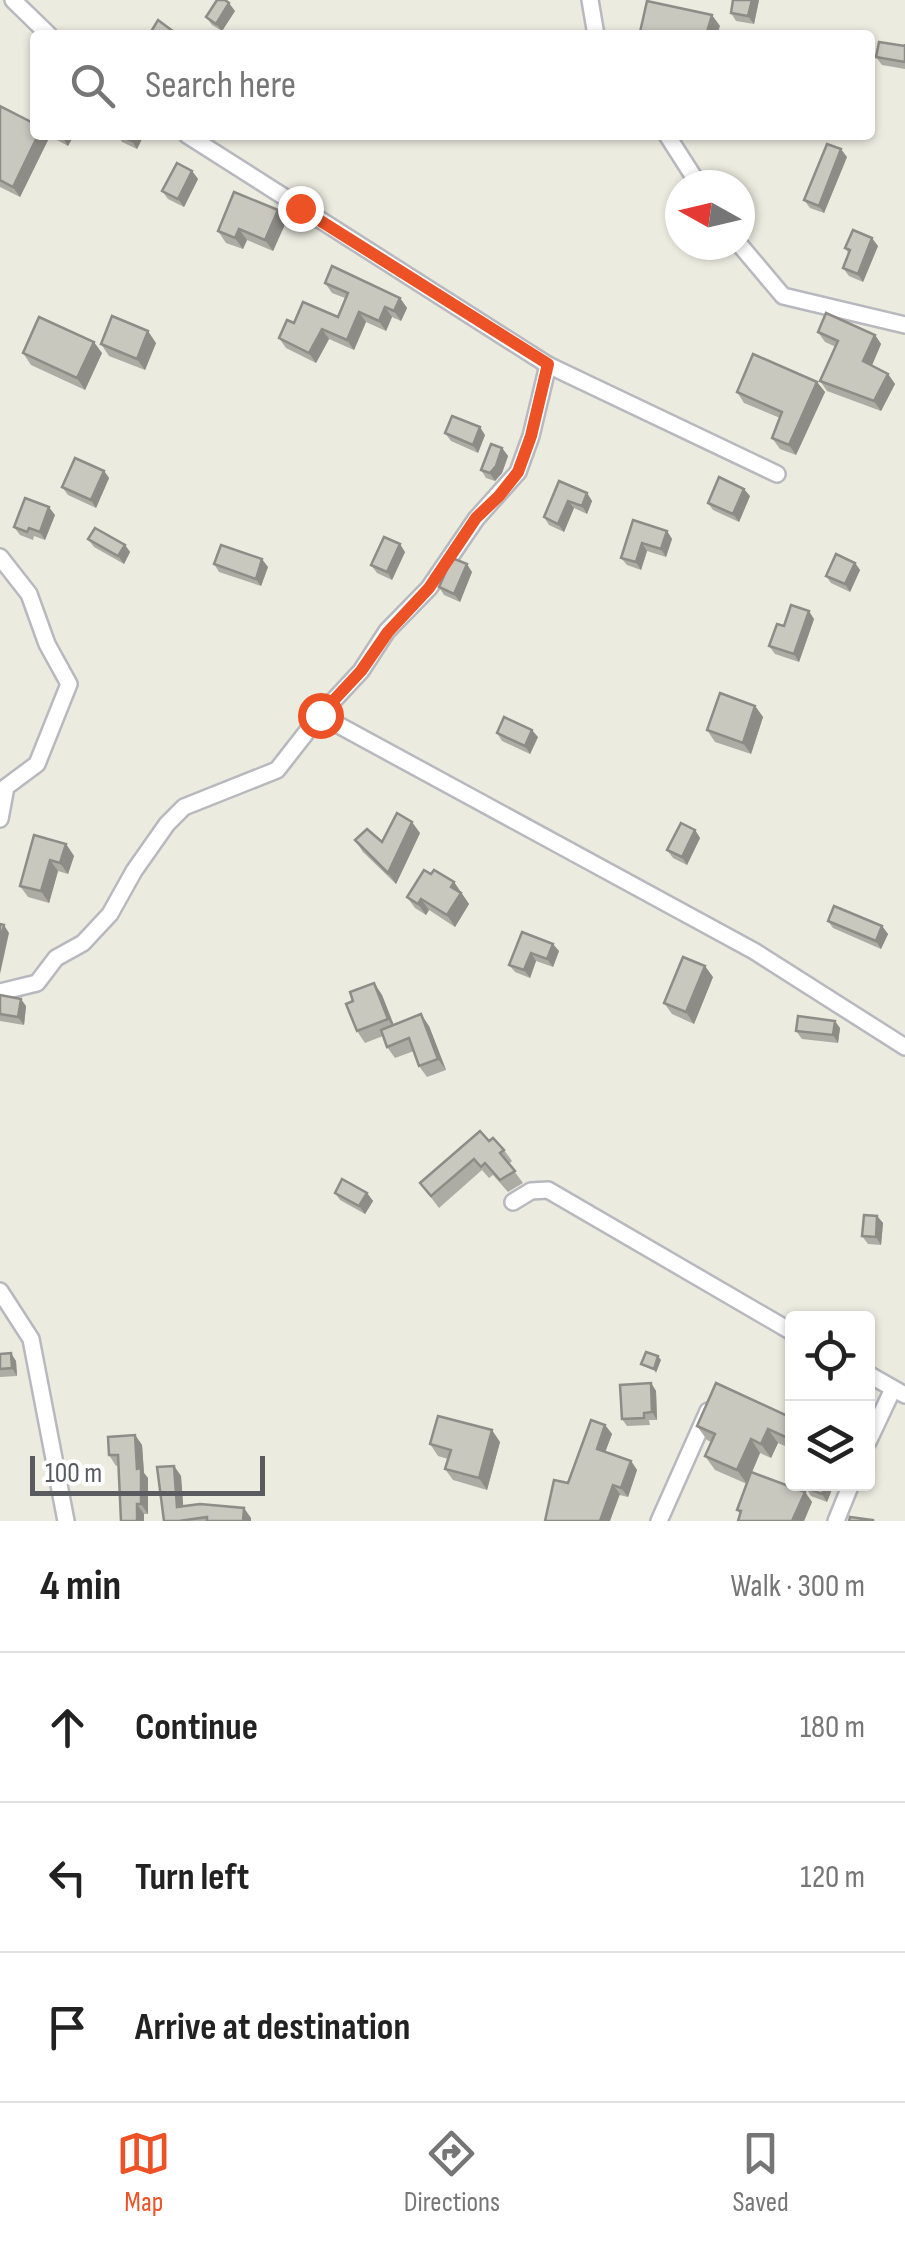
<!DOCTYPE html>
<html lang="en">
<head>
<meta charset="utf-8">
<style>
	body { margin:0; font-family:"Sofia Sans Condensed",sans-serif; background:#f2f2f2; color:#222 }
	.controls { position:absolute; right:30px; bottom:30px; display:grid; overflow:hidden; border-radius:10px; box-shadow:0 2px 8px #0004 }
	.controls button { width:90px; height:90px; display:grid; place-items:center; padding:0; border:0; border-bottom:2px solid #e0e0e0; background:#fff; color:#222; font:50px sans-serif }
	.compass { position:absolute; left:665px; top:170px; width:90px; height:90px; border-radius:50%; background:#fff; box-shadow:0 2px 8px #0004; rotate:278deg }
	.scale { position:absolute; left:30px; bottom:25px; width:235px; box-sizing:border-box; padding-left:10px; border:5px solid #595b61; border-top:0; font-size:28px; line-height:35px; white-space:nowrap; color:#595b61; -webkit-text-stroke:8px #fff; paint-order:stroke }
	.stop { position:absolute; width:30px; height:30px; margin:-22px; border:8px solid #ec5226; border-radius:50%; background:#fff }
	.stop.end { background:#ec5226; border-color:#fff; box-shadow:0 2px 10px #0008 }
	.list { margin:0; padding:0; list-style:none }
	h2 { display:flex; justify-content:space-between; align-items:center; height:130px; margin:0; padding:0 40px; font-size:42px }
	h2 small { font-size:32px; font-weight:400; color:#767676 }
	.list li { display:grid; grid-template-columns:65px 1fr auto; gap:30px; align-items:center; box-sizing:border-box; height:150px; padding:0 40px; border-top:2px solid #e0e0e0 }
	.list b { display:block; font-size:38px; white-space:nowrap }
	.list em { font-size:32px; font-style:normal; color:#767676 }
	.icon { flex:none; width:55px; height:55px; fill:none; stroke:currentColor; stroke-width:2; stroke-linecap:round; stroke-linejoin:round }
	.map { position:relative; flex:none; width:905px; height:1521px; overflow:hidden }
	.search { position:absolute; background:#fff; box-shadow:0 2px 8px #0004; left:30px; right:30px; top:30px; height:110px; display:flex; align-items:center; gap:25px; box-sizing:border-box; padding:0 35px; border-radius:10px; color:#767676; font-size:38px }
	.sheet { height:580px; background:#fff }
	nav { display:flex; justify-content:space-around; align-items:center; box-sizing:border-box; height:140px; border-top:2px solid #e0e0e0; background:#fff; font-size:28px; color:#767676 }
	nav a { display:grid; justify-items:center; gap:5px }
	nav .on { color:#ec5226 }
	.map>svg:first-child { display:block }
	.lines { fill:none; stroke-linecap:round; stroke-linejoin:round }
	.street-casing { stroke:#b8b9bf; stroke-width:20 }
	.street { stroke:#fff; stroke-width:15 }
	.wall { fill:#adaca4 }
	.shaded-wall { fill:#8d8c86 }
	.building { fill:#c9c8bf; stroke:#8d8c86; stroke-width:2.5 }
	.route { stroke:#ec5226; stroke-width:12 }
</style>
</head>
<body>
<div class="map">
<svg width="905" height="1521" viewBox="0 0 905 1521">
	<rect width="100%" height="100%" fill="#ecebe0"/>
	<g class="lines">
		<defs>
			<g id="street">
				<path d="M13,0L49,35"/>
				<path d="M590,0L596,35"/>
				<path d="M187,135L548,365L777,474"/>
				<path d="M667,135L699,185"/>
				<path d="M740,245L783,296L905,325"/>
				<path d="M0,557L29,594L47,644L69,684L37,764L6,787L0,819"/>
				<path d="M320,715L754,951L905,1047"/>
				<path d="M0,992L37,983L56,958L83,943L110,914L134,871L167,824L184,807L277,770L320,715L361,671L387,631L429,588L476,519L518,472L531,436L548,365"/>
				<path d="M513,1202L531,1191L548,1190L792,1332"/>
				<path d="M0,1291L31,1339L66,1521"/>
				<path d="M868,1374L905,1395"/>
				<path d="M868,1442L893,1389"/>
				<path d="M659,1521L708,1411"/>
				<path d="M836,1521L851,1484"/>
			</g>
		</defs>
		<use href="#street" class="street-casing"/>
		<use href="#street" class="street"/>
	</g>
	<g class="wall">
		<path d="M733,0H759L754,24L736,21L731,13Z"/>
		<path d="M235,11L222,31L212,25L206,17Z"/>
		<path d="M905,44V69L882,65L876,57L905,46Z"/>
		<path d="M0,106L35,135H47L49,138L20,197L0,187Z"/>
		<path d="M48,135H74L68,146Z"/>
		<path d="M117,135H144L137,149L122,142Z"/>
		<path d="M847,157L824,213L810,208L804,200Z"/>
		<path d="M192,171L198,179L184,207L168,199L162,191Z"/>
		<path d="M278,210L286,222L273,251L247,240L243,249L226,243L218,231Z"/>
		<path d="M878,246L863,282L849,276L843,268L849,254L845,248Z"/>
		<path d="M325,283L400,298L407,308L401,321L392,317L386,331L366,322L354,350L329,339L316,363L286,348L279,338L338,317L345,298L332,293Z"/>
		<path d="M818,332L875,335L881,344L872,365L888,374L895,384L881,411L827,391L820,381L836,347L825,342Z"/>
		<path d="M156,343L145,370L109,356L101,344Z"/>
		<path d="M23,353H102L85,390L31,365Z"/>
		<path d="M817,382L825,392L796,455L780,449L772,438L780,418L744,403L737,392Z"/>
		<path d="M445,433L485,435L478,453L451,441Z"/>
		<path d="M502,448L508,456L502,473L495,481L486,478L481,470Z"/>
		<path d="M104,471L109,478L96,508L68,495L62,487Z"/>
		<path d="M559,481L587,493L592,501L587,514L574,508L564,532L549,525L544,517Z"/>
		<path d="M750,496L739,522L713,510L708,503Z"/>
		<path d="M55,515L45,540L34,536L33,540L20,535L14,527Z"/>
		<path d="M633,520L667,531L672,539L666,557L647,551L641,570L627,565L621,558Z"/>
		<path d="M88,539L125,545L130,552L124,564L94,547Z"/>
		<path d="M405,552L392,580L377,573L371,565Z"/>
		<path d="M855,563L860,570L850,592L831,583L826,576Z"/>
		<path d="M214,564L268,567L261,586L219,572Z"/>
		<path d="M472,572L460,602L444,595L439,587Z"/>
		<path d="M814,619L799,662L775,654L769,646L784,626Z"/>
		<path d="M755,706L763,717L751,754L715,742L707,730Z"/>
		<path d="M497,733L538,737L530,754L502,741Z"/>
		<path d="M695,830L700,838L687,865L673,858L667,850Z"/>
		<path d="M420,833L396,884L363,852L355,840L382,842Z"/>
		<path d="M66,844L74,856L68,874L58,871L49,903L28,897L20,886Z"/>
		<path d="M431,874L454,882L469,904L455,927L429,910L426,915L415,908L407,897Z"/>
		<path d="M828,921L882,926L888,934L881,949L833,928Z"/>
		<path d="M522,932L559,951L553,967L536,961L530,978L515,972L509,965Z"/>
		<path d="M713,977L694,1024L672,1014L664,1003Z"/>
		<path d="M374,983L382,995L394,1025L429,1026L446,1070L427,1077L419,1066L414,1051L395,1058L387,1047L383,1036L365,1043L357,1031L353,1001Z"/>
		<path d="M0,995L26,1006L24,1025L0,1021Z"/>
		<path d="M840,1028L838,1043L802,1039L796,1031Z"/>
		<path d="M489,1141L504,1150L512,1161L509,1164L523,1183L508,1192L493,1175L489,1178L482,1170L439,1208L420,1183Z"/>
		<path d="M335,1193H367L373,1201L365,1214L340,1200Z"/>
		<path d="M877,1216L883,1223L881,1245L868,1244L862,1236Z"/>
		<path d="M0,1354L16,1361L17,1376L0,1377Z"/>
		<path d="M651,1383L656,1391L657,1420H649L650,1425L627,1426L622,1419Z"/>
		<path d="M792,1418V1449L778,1443L771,1458L760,1453L752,1472L805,1492L812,1502L804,1521H738L740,1514L737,1510L747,1484L715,1470L705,1456L711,1442L707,1440L697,1426Z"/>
		<path d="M605,1425L612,1434L605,1452L631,1461L637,1470L628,1497L568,1483Z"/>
		<path d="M135,1435L142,1445L144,1473L148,1478V1514H144V1521L118,1465L116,1466L109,1455Z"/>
		<path d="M500,1442L487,1490L453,1480L445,1469L448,1459L438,1456L430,1444Z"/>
		<path d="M174,1466L181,1476L183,1506L251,1518V1521H164Z"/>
		<path d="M808,1484H834L827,1502L811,1496L806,1488Z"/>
	</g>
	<g class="shaded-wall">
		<path d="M752,0H759L754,24L748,16Z"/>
		<path d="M229,3L235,11L222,31L216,24Z"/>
		<path d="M712,15L720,26L717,35H706Z"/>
		<path d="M38,135H47L49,138L20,197L13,187Z"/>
		<path d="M61,135H74L68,146Z"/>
		<path d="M135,135H144L137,149L132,141Z"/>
		<path d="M841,149L847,157L824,213L819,206Z"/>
		<path d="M192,171L198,179L184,207L178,199Z"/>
		<path d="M278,210L286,222L273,251L265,240Z"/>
		<path d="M239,229L247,240L243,249L235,238Z"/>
		<path d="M872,238L878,246L863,282L858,274Z"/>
		<path d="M400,298L407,308L401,321L394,311Z"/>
		<path d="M385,307L392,317L386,331L379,321Z"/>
		<path d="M359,312L366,322L354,350L347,340Z"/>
		<path d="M322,329L329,339L316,363L309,353Z"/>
		<path d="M148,331L156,343L145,370L137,359Z"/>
		<path d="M875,335L881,344L870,370L863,361Z"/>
		<path d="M94,342L102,353L85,390L77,378Z"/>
		<path d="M888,374L895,384L881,411L874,401Z"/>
		<path d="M817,382L825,392L796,455L789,445Z"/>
		<path d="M480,427L485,435L478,453L473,445Z"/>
		<path d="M502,448L508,456L502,473L495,481L490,473Z"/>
		<path d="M104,471L109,478L96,508L91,500Z"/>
		<path d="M744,489L750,496L739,522L733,514Z"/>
		<path d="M587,493L592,501L587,514L582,506Z"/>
		<path d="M568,501L574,508L564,532L558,524Z"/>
		<path d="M49,507L55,515L45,540L40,532Z"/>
		<path d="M667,531L672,539L666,557L661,549Z"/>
		<path d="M642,543L647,551L641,570L636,562Z"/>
		<path d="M400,544L405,552L392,580L387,572Z"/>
		<path d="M125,545L130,552L124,564L118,556Z"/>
		<path d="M262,559L268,567L261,586L256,579Z"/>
		<path d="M855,563L860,570L850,592L845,584Z"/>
		<path d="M467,564L472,572L460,602L454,594Z"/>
		<path d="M809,611L814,619L799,662L794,654Z"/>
		<path d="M755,706L763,717L751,754L743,743Z"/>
		<path d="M532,730L538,737L530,754L525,746Z"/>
		<path d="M412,822L420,833L396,884L388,873Z"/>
		<path d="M695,830L700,838L687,865L682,857Z"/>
		<path d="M66,844L74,856L68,874L60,863Z"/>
		<path d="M50,860L58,871L49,903L41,891Z"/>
		<path d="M454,882L469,904L455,927L447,915L451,887Z"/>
		<path d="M421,899L429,910L426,915L418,904Z"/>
		<path d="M4,925L9,933L0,974V942Z"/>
		<path d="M882,926L888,934L881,949L876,941Z"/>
		<path d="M553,944L559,951L553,967L547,959Z"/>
		<path d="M531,953L536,961L530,978L524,970Z"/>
		<path d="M705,966L713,977L694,1024L686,1012Z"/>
		<path d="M374,983L382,995L396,1031L388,1019Z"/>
		<path d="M21,999L26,1006L24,1025L18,1017Z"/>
		<path d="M421,1014L429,1026L446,1070L438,1059Z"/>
		<path d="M835,1021L840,1028L838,1043L833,1035Z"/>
		<path d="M367,1193L373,1201L365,1214L359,1206Z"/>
		<path d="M877,1216L883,1223L881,1245L876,1237Z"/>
		<path d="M11,1353L16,1361L17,1376L12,1368Z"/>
		<path d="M658,1356L661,1360L656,1373L654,1369Z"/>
		<path d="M651,1383L656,1391L657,1420L652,1412Z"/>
		<path d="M605,1425L612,1434L603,1458L597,1449Z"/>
		<path d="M768,1429L778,1443L771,1458L761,1444Z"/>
		<path d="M492,1430L500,1442L487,1490L479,1478Z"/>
		<path d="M135,1435L142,1445L144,1473L148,1478V1514L141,1504Z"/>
		<path d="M751,1439L760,1453L747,1484L737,1470Z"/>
		<path d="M631,1461L637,1470L628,1497L621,1488Z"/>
		<path d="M174,1466L181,1476L184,1517L177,1507Z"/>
		<path d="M826,1484H834L827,1502L822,1494Z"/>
		<path d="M613,1485L620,1494L610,1521H600Z"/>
		<path d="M805,1492L812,1502L804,1521H792Z"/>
		<path d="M137,1504L144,1514V1521H137Z"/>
		<path d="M244,1508L251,1518V1521H243Z"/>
	</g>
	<g class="building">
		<path d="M217,0H225L229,3L216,24L206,17Z"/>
		<path d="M733,0H752L748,16L731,13Z"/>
		<path d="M647,1L712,15L706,35H643L644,33L640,32Z"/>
		<path d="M158,20L178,35H149Z"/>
		<path d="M879,42L905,46V44V62L876,57Z"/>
		<path d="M0,106L35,124V135H38L13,187L0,180Z"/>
		<path d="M118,135H135L132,141Z"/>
		<path d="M827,144L841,149L819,206L804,200Z"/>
		<path d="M177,163L192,171L178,199L162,191Z"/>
		<path d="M234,192L278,210L265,240L239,229L235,238L218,231Z"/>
		<path d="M853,230L872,238L858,274L843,268L850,250L845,248Z"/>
		<path d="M332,266L400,298L394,311L385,307L379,321L359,312L347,340L322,329L309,353L279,338L287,320L294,323L303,302L338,317L348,293L325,283Z"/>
		<path d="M826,313L875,335L863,361L888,374L874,401L820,381L838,341L818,332Z"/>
		<path d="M112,316L148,331L137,359L101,344Z"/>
		<path d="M39,317L94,342L77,378L23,353Z"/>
		<path d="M753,354L817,382L789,445L772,438L782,412L737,392Z"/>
		<path d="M452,416L480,427L473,445L445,433Z"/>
		<path d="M491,444L502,448L496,466L490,473L481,470Z"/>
		<path d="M75,458L104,471L91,500L62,487Z"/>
		<path d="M719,477L744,489L733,514L708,503Z"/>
		<path d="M559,481L587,493L582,506L568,501L558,524L544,517Z"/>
		<path d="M25,498L49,507L40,532L29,528L27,532L14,527Z"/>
		<path d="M633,520L667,531L661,549L642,543L636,562L621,558Z"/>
		<path d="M95,528L125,545L118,556L88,539Z"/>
		<path d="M384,537L400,544L387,572L371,565Z"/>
		<path d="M221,545L262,559L256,579L214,564Z"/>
		<path d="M836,554L855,563L845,584L826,576Z"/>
		<path d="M452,558L467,564L454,594L439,587Z"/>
		<path d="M791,605L809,611L794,654L769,646L777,624L784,626Z"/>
		<path d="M720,693L755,706L743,743L707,730Z"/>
		<path d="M504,717L532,730L525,746L497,733Z"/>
		<path d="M397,813L412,822L388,873L355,840L367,829L382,842Z"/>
		<path d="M681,823L695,830L682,857L667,850Z"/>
		<path d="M34,835L66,844L60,863L50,860L41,891L20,886Z"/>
		<path d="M424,870L431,874L434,870L454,882L451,887L461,893L447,915L421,899L418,904L407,897Z"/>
		<path d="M834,906L882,926L876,941L828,921Z"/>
		<path d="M0,924L4,925L0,942Z"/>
		<path d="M522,932L553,944L547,959L531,953L524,970L509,965Z"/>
		<path d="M683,957L705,966L686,1012L664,1003Z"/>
		<path d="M374,983L388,1019L357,1031L346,1004L353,1001L350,992Z"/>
		<path d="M0,995L21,999L18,1017L0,1014Z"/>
		<path d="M421,1014L438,1059L419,1066L409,1038L387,1047L381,1030Z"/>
		<path d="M798,1016L835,1021L833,1035L796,1031Z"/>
		<path d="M480,1131L489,1141L493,1138L504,1150L500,1153L515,1171L500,1180L485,1163L481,1167L474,1159L431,1196L420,1183Z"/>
		<path d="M342,1179L367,1193L359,1206L335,1193Z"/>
		<path d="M864,1215L877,1216L876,1237L862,1236Z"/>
		<path d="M646,1352L658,1356L654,1369L641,1364Z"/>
		<path d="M11,1353L12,1368L0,1369V1354Z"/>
		<path d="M651,1383L652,1412L644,1413V1418L622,1419L620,1385Z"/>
		<path d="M716,1383L792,1418V1440L768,1429L761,1444L751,1439L737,1470L705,1456L715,1434L697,1426Z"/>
		<path d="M438,1416L492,1430L479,1478L445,1469L451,1450L430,1444Z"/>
		<path d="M591,1420L605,1425L597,1449L631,1461L621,1488L613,1485L600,1521H545L554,1480L568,1483Z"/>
		<path d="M135,1435L137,1469L141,1468V1504H137V1521H121L118,1455H109L108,1437Z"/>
		<path d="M174,1466L177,1507L200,1504L244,1508L243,1521H207V1517L179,1521H164L157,1467Z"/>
		<path d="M751,1472L805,1492L792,1521H738L741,1511L737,1510Z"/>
		<path d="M808,1484H826L822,1494L806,1488Z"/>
		<path d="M850,1517L873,1520V1521H849Z"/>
	</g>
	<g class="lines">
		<path class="route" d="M300,208L548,364L531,436L518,472L499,496L476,518L429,588L388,632L361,671L320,715"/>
	</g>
</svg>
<div class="controls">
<button><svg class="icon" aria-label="locate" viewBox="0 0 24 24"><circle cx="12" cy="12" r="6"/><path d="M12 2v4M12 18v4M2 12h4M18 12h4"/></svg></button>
<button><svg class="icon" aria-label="layers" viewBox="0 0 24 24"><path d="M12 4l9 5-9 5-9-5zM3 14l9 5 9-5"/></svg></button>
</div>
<svg class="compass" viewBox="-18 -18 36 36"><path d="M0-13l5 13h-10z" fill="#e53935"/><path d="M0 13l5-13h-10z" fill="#767676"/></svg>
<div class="scale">100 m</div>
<div class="stop" style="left:320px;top:715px"></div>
<div class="stop end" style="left:300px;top:208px"></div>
<div class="search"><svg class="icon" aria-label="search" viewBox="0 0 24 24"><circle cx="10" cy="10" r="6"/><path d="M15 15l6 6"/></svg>Search here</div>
</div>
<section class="sheet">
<h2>4 min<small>Walk · 300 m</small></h2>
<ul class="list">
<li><svg class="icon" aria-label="ahead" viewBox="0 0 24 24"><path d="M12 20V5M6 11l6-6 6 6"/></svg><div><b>Continue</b></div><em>180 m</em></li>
<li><svg class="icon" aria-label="left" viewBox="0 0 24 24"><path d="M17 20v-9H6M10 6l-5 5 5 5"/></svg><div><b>Turn left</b></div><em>120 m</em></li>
<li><svg class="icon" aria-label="arrive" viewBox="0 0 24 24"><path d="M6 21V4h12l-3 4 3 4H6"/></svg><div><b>Arrive at destination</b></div></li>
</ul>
</section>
<nav>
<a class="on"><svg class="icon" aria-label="map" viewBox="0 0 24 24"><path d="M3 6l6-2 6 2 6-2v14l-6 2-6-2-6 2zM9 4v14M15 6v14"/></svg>Map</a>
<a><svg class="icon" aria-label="directions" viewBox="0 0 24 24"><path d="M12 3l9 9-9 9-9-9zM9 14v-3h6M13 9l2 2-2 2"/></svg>Directions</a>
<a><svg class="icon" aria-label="saved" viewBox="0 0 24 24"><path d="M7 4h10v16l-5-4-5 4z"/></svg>Saved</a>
</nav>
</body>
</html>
